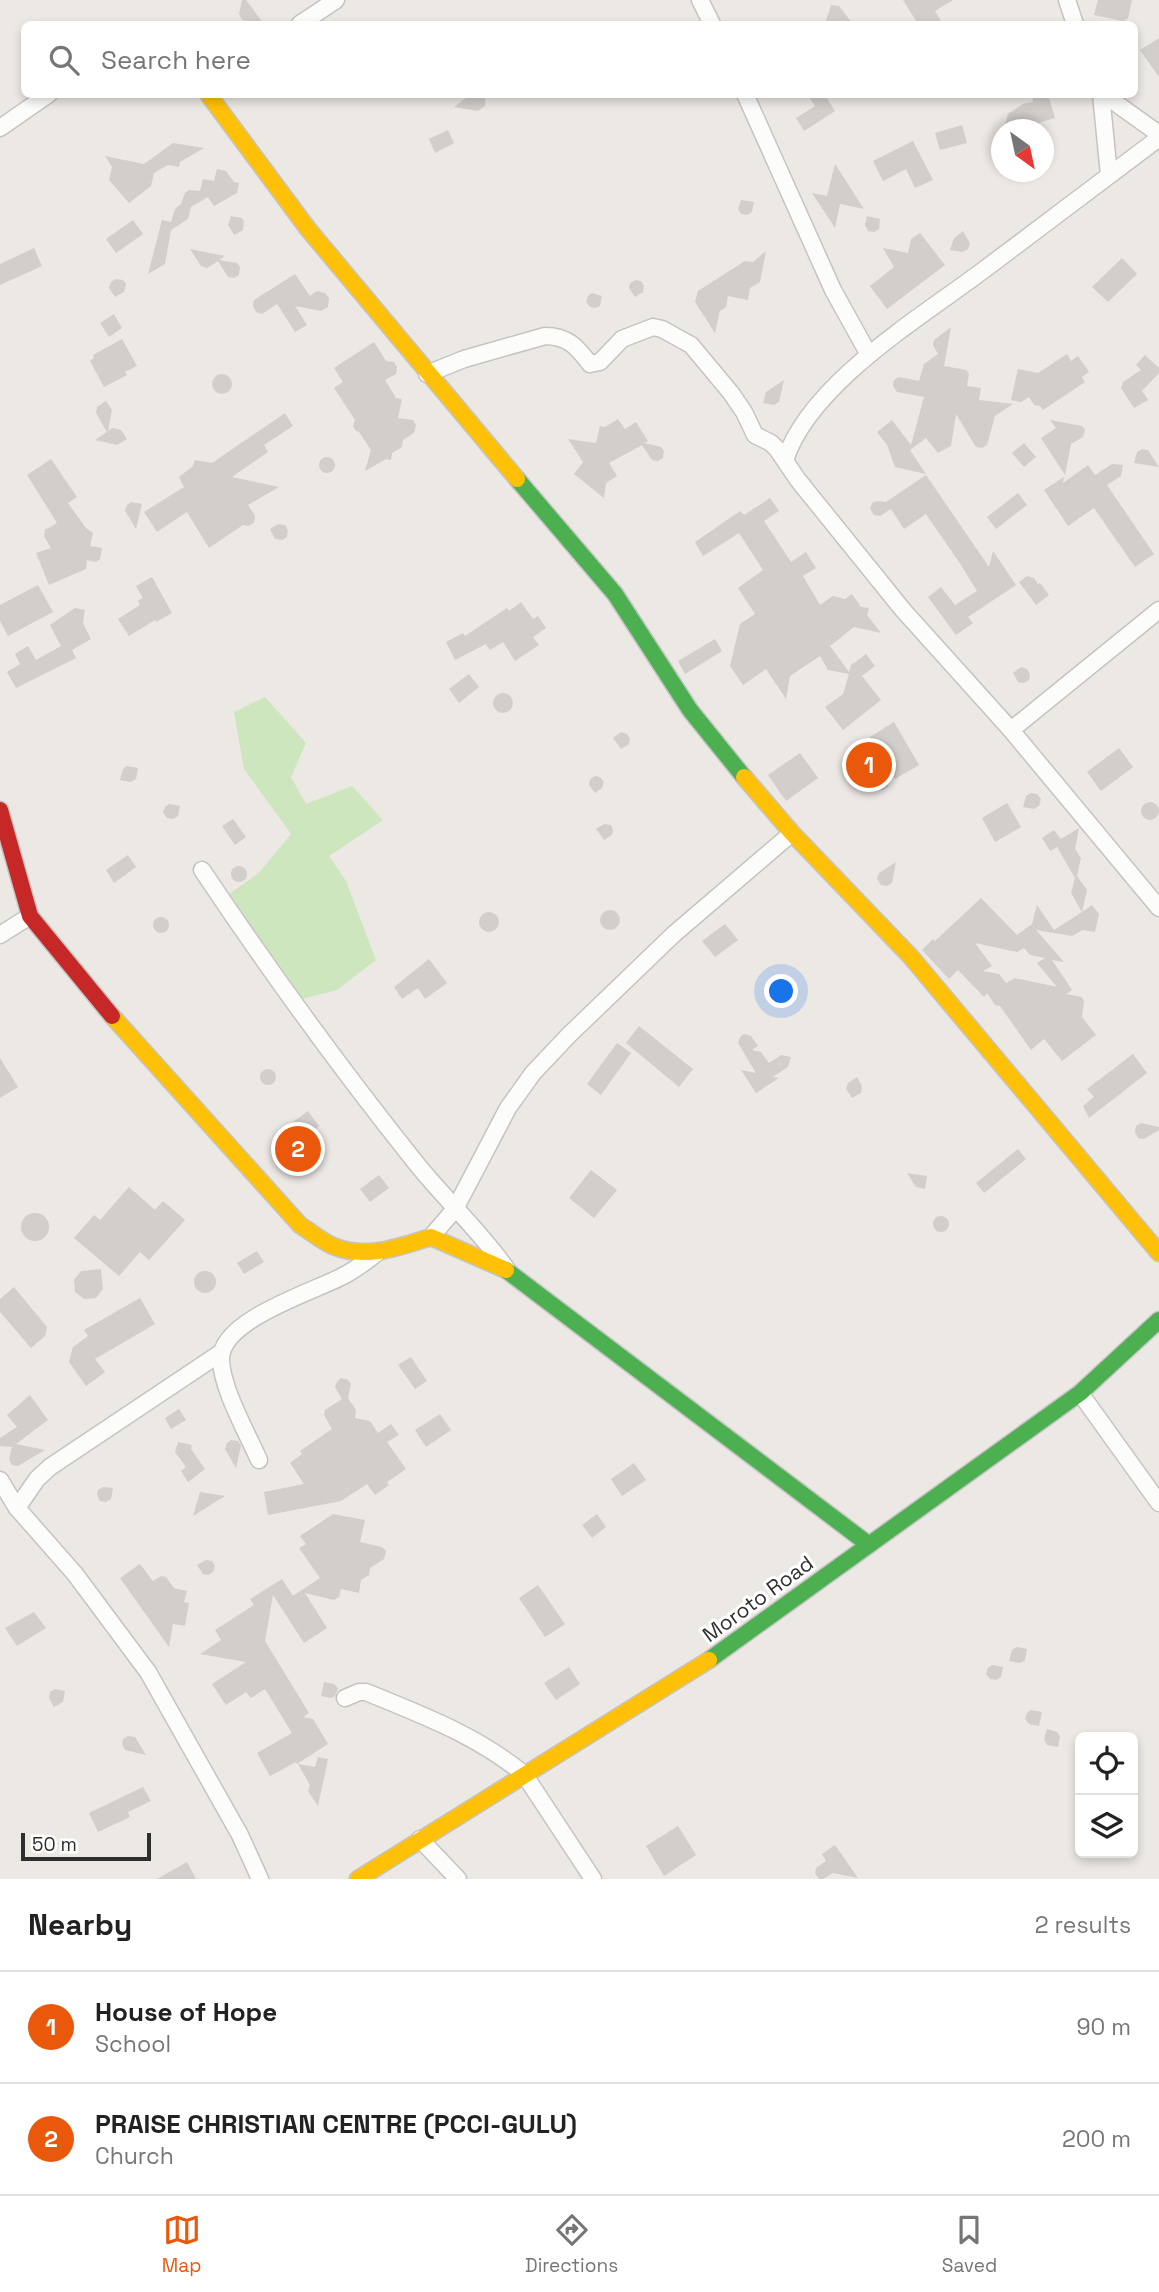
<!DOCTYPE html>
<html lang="en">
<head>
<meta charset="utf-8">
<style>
	body { margin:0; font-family:"Space Grotesk",sans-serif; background:#f6f6f6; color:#222 }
	.controls { position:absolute; right:21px; bottom:21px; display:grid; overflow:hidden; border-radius:10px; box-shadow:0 4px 10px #0003 }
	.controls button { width:63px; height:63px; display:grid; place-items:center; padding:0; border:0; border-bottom:2px solid #e0e0e0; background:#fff; color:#222; font:35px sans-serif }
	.compass { position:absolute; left:991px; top:119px; width:63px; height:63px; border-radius:50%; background:#fff; box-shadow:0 4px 10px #0003; rotate:147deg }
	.scale { position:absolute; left:21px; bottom:18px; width:130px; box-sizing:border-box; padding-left:7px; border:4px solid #2e2e2e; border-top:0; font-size:19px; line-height:24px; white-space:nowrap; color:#2e2e2e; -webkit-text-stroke:5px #fff; paint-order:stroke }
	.you { position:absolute; left:782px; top:992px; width:24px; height:24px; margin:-18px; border:5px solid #fff; border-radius:50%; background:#1a73e8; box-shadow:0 0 0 10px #1a73e833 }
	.badge { display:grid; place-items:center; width:46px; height:46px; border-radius:50%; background:#ea580c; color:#fff; font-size:23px; font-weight:700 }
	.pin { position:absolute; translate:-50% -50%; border:4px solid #fff; box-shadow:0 2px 7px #0006 }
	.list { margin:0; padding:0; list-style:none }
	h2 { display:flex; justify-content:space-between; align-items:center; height:91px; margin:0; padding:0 28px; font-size:30px }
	h2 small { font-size:23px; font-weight:400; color:#767676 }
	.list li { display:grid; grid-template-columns:46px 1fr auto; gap:21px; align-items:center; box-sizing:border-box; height:112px; padding:0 28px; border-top:2px solid #e0e0e0 }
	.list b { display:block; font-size:26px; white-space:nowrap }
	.list p { margin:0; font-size:23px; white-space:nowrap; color:#767676 }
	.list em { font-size:23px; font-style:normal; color:#767676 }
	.icon { flex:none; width:38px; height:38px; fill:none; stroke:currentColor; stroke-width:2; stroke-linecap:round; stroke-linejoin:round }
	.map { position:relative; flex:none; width:1159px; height:1879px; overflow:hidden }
	.search { position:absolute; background:#fff; box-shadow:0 4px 10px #0003; left:21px; right:21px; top:21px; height:77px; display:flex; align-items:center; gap:18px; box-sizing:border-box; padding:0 24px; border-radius:10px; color:#767676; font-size:26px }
	.sheet { height:315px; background:#fff }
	nav { display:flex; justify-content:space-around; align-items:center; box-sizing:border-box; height:98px; border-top:2px solid #e0e0e0; background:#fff; font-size:19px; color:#767676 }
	nav a { display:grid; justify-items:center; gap:4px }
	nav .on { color:#ea580c }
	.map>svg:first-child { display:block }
	.green { fill:#cee6be }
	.building { fill:#d1cecb; fill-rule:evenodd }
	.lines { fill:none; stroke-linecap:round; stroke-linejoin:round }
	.street-casing { stroke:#c5c4c5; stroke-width:19 }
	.fast-casing { stroke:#c5c4c5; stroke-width:19 }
	.slow-casing { stroke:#c5c4c5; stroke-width:19 }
	.jam-casing { stroke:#c5c4c5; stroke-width:19 }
	.street { stroke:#fcfcfb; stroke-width:16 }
	.fast { stroke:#4caf50; stroke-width:16 }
	.slow { stroke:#ffc107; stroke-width:16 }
	.jam { stroke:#c62828; stroke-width:16 }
	.labels { text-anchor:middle; stroke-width:6; stroke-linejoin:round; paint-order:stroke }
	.street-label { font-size:21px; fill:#2e2e2e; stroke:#fff }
</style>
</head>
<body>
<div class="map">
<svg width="1159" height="1879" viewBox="0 0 1159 1879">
	<rect width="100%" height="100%" fill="#ece8e4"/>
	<path class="green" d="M265,697L306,743L291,777L306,804L352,786L383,820L329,856L346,881L376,960L337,990L298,1000L229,894L259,873L291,834L244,769L234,712Z"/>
	<g class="building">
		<path d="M242,0H246L264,24L242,20L239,14Z"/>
		<path d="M903,0H953L935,11L943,24H918Z"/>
		<path d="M1098,0H1132L1128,18L1123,21L1094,15Z"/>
		<path d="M831,5L839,6L853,24H825Z"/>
		<path d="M1159,38V77L1140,50Z"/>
		<path d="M471,94H486L485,106L478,111L454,107Z"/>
		<path d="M807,94H824L835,111L804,131L796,118L815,106Z"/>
		<path d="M1032,94H1048L1055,118L1013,130H1004L1008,114L1023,104L1033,102Z"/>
		<path d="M962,125L967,143L940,150L935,133Z"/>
		<path d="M448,130L454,143L435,153L429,139Z"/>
		<path d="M913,141L933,180L915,188L906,169L883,181L873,161Z"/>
		<path d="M173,143L204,148L180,162L179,167L168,165L154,173L151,186L129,203L109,180L112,167L105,156L144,164Z"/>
		<path d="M835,164L864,209L840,204L835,228L812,193L827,196Z"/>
		<path d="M217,169L226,171L234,182L239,183L237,193L214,206L208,197L191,207L188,219L171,230L165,264L148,274L162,220L171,222L175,209L181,204L185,193L189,190L200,191L203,179L214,181Z"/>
		<path d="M741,200L754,202L752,212L747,215L741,214L738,209Z"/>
		<path d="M231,216L242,218L244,222L243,230L234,235L228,225Z"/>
		<path d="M867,216L880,219L879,229L874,232L868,231L865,225Z"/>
		<path d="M133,220L143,234L116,253L106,239Z"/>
		<path d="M963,231L970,243L968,249L962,252L950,250L954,238Z"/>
		<path d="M920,233L945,265L887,309L870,286L894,267L883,248L908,253L911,239Z"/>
		<path d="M34,248L42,266L0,285V264Z"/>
		<path d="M190,249L225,256L219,260L237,263L240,267L239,275L234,278L228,277L218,261L207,268L201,266Z"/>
		<path d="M766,251L760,282L750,288L748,300L728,296L726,307L720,311L715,333L695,302L698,291L745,261L753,262Z"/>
		<path d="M1122,258L1137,274L1108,302L1092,287Z"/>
		<path d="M295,274L310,296L317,291L325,293L329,298L328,307L321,311L295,306L307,325L295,332L277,304L262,314L256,312L253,306L254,300Z"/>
		<path d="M116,279L123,280L126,284L124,292L115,297L109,288L111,282Z"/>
		<path d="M636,280L641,281L644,286L643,292L635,297L629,288L630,283Z"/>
		<path d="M592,293L602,296L600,306L595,308L590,307L586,302L588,296Z"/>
		<path d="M114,314L122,328L109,337L100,323Z"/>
		<path d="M951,327L944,366L966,370L969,374L967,386L981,388L979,400L1013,404L995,416L987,445L982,448L976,447L956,414L951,446L938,453L926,438L910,450L926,474L895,467L887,445L877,432L892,420L911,445L924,397L897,392L893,386L894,380L899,377L919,381L924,364L938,354L933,345L934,340Z"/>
		<path d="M122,339L137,366L125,372L127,375L104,387L90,361L94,358L93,355Z"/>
		<path d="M374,342L386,361L394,362L397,367L396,374L385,380L396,398L402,399L398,418L413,420L416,425L414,433L403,440L402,447L392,453L391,460L386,459L365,471L371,450L359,432L356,431L353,426L355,420L334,388L343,382L334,368Z"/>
		<path d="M1067,354L1071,361L1078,356L1089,372L1082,377L1085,382L1043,410L1040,406L1034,405L1029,397L1021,402L1011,400L1018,369L1038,373Z"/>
		<path d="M1145,355L1159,368V373L1142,391L1148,400L1134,408L1121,388L1123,382L1141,370L1136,365Z"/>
		<circle cx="222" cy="384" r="10"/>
		<path d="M784,380L779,402L774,405L763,403L766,392Z"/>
		<path d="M106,401L112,410L108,431L112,428L121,430L127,439L117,445L95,440L107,432L96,413L97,407Z"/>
		<path d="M285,413L293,426L264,445L268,452L232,477L279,487L248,505L255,516L254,523L248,526L243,525L209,548L187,512L157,532L144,512L184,487L179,477L193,466L195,460L212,463Z"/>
		<path d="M618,419L625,429L636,422L648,441L644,443L661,447L664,451L663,458L658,461L652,460L642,445L609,463L617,476L606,483L604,498L574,474L583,462L568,439L596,443L600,426L605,427Z"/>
		<path d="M1050,420L1082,426L1085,430L1083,437L1071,444L1065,475L1041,438L1056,428Z"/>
		<path d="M1024,443L1036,457L1024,467L1012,453Z"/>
		<path d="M1142,449L1148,450L1159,467L1134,463L1137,452Z"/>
		<circle cx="327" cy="465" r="8"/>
		<path d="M51,459L77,497L68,503L86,528L93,533L90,546L102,548L100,559L96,562L87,560L86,569L49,585L36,553L51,548L44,536L45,530L57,523L27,475Z"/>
		<path d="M1112,464L1123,465L1121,476L1107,485L1154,554L1135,567L1094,508L1068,526L1044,490L1064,477L1063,483L1088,465L1095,475Z"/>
		<path d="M926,475L989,567L993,551L1016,585L968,617L973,623L956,635L928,597L941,587L955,605L977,591L961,565L926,514L904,529L891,509L880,516L874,515L870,509L872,503L877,501L886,502Z"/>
		<path d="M1018,493L1027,505L996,529L987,517Z"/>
		<path d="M770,498L779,511L764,521L791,562L806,552L816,568L803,576L820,605L833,596L845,599L852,594L861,607L869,608L867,615L881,633L854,627L830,646L849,672L852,663L853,664L866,654L875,666L862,676L881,700L843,730L825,707L843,694L849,674L828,670L820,656L790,676L786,699L766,669L743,685L730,666L740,624L755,614L738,588L763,570L739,533L703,556L695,542L740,511L744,515Z"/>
		<path d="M131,502L142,504L136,529L125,511L127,505Z"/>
		<path d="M278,524L285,525L288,530L287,537L282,540L275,539L270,529Z"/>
		<path d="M1027,576L1034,578L1038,584L1040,583L1049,595L1036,605L1019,582Z"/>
		<path d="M152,577L172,613L156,622L155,620L129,636L118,619L140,605L138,601L143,598L136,586Z"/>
		<path d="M38,585L53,612L8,636L0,621V605Z"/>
		<path d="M521,602L533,619L538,616L546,628L533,637L539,645L515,661L503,642L490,650L486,644L455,660L446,642L463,633L465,636L507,608L509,611Z"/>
		<path d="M75,608L85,610L83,623L91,639L72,650L76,658L16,688L7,672L20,664L15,654L28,646L36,660L61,646L50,625Z"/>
		<path d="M715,639L722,651L685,674L678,661Z"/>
		<path d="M1021,667L1027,669L1030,674L1029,680L1024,683L1018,682L1013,673Z"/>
		<path d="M469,674L479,687L459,703L449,689Z"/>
		<circle cx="503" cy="703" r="10"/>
		<path d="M894,722L919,765L895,779L891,772L888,787L883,790L877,789L873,783L875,778L889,768L870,737Z"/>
		<path d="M621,732L627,734L630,739L629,744L621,749L613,738Z"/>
		<path d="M1119,748L1133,767L1101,791L1087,772Z"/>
		<path d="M800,753L818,778L786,801L768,775Z"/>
		<path d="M127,766L138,768L136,779L131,782L120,780L123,769Z"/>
		<path d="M595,776L600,777L604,782L602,788L595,793L589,785L590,779Z"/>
		<path d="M1031,793L1037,794L1041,799L1039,806L1034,809L1023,807L1026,796Z"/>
		<circle cx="1150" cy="811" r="9"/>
		<path d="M1007,803L1021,827L995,842L982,818Z"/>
		<path d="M169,804L180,806L178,816L173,819L167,818L163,812L165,807Z"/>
		<path d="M233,819L246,837L235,845L222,826Z"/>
		<path d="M604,824L611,825L613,830L612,835L604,840L596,829Z"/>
		<path d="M1079,828L1075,849L1081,858L1077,876L1087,890L1082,912L1092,905L1099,914L1095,932L1083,930L1072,936L1036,930L1064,962L1052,960L1072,990L1066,994L1082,997L1084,1001L1082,1017L1096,1035L1062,1061L1044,1039L1031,1050L1000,1006L995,1005L987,993L984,997L958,970L949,979L922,950L933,939L935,941L981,898L1017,935L1032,924L1037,905L1054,930L1082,912L1071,893L1075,878L1057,847L1050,851L1042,838L1054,830L1061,839ZM975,943L1017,952L1024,948L1030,955L1045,958L1037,963L1057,987L1015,978L1006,983L999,974L983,971L992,966Z"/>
		<path d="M128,855L136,867L114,883L106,870Z"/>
		<path d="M896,862L892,883L887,886L881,885L877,879L879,873Z"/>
		<circle cx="239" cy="874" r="8"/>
		<circle cx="610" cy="920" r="10"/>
		<circle cx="489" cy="922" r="10"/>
		<circle cx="161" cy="925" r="8"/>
		<path d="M725,924L738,940L715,957L702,941Z"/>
		<path d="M429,959L447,983L425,999L418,988L402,999L394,987Z"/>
		<path d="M639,1026L693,1069L679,1087L626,1043Z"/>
		<path d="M744,1034L751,1036L758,1046L752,1050L761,1052L769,1063L781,1055L791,1057L788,1067L773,1077L779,1078L756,1093L741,1070L756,1073L738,1043L740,1037Z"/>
		<path d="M617,1043L631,1053L601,1095L587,1084Z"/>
		<path d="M1133,1054L1147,1073L1089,1118L1083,1106L1094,1097L1087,1089Z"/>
		<path d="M0,1058L18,1087L0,1098Z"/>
		<circle cx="268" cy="1077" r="8"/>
		<path d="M857,1077L862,1086L861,1093L852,1098L846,1089L848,1083Z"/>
		<path d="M308,1111L319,1126L302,1139L306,1143L293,1153L278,1133Z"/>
		<path d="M1141,1123L1159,1127V1130L1144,1139L1138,1138L1135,1132L1136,1126Z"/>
		<path d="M1018,1149L1026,1159L984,1193L976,1183Z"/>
		<path d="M591,1170L617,1190L594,1218L569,1198Z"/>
		<path d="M907,1173L927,1176L925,1189L916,1187Z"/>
		<path d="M379,1175L389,1188L370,1202L360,1189Z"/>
		<path d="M129,1187L155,1210L163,1201L185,1220L149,1260L140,1252L119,1276L74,1238L94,1215L100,1220Z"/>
		<circle cx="35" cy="1227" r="14"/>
		<circle cx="941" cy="1224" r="8"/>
		<path d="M257,1251L264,1262L244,1274L237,1263Z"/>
		<path d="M101,1269L103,1289L96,1298L84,1299L75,1292L74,1280L81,1271Z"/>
		<circle cx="205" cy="1282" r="11"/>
		<path d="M14,1287L47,1327L45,1336L31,1348L0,1312V1299Z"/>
		<path d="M140,1298L155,1324L95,1359L105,1372L86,1386L69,1362L73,1347L88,1336L84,1330Z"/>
		<path d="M411,1357L427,1381L415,1389L398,1365Z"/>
		<path d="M341,1378L348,1380L351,1384L348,1398L356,1410L355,1418L370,1421L378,1433L391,1424L399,1435L387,1442L406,1469L387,1482L389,1485L375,1495L367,1484L341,1501L268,1515L264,1492L304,1484L290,1463L302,1454L300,1451L332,1429L324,1415L325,1410L342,1399L335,1387L337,1382Z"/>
		<path d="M30,1395L48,1420L16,1444L45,1450L18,1466L12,1465L9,1459L12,1447L0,1446V1438L17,1427L7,1415Z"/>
		<path d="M179,1409L186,1420L171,1429L165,1418Z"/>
		<path d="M440,1414L451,1430L426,1447L415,1430Z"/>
		<path d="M231,1440L238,1441L241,1446L236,1468L225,1449L227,1443Z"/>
		<path d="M178,1442L192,1445L191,1449L205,1469L188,1482L181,1471L186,1467L175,1452Z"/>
		<path d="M634,1463L646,1480L622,1496L611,1479Z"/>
		<path d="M103,1487L113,1488L111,1499L106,1502L100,1501L97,1495L98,1490Z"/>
		<path d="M200,1492L225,1496L193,1516Z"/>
		<path d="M333,1514L365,1520L360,1542L382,1547L386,1551L384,1559L370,1568L369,1575L361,1580L359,1593L341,1589L339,1597L334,1600L305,1593L327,1628L304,1643L273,1595L265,1641L309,1713L303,1717L313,1719L328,1744L297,1764L296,1762L270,1776L257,1753L292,1733L265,1689L251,1698L246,1692L226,1705L212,1684L246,1662L200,1654L221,1640L215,1630L254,1605L250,1599L282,1579L293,1596L320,1578L299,1548L306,1544L300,1536Z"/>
		<path d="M597,1514L606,1527L592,1538L582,1525Z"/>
		<path d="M206,1560L212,1561L215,1566L213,1572L208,1575L203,1574L197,1565Z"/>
		<path d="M140,1564L153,1581L161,1576L166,1577L174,1588L187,1591L184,1602L189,1603L185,1626L173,1624L169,1647L120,1578Z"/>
		<path d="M538,1585L565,1624L545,1637L519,1598Z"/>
		<path d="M34,1612L46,1628L17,1646L5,1628Z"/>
		<path d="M1017,1647L1027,1649L1025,1660L1020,1663L1009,1661L1012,1650Z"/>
		<path d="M992,1665L1003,1667L1001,1677L996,1680L990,1679L986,1674L988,1668Z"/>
		<path d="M569,1667L580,1684L556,1700L544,1683Z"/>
		<path d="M324,1682L334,1684L338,1688L335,1696L331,1698L321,1696Z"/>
		<path d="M55,1689L65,1691L63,1702L54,1707L49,1698L50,1692Z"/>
		<path d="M1031,1710L1042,1712L1039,1726L1029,1724L1025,1719L1027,1713Z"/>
		<path d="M1047,1729L1057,1732L1060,1736L1058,1747L1047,1745L1044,1739Z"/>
		<path d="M128,1736L135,1737L146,1755L125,1750L122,1744L123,1739Z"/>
		<path d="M318,1757L328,1759L318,1806L308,1791L310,1785L298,1764L315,1767Z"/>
		<path d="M143,1787L151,1801L128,1812L130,1817L98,1832L89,1813Z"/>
		<path d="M678,1826L696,1855L664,1876L646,1846Z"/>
		<path d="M835,1845L858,1878L833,1873L823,1879H819L815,1873L816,1868L826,1861L822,1854Z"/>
		<path d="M187,1862L196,1879H157Z"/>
	</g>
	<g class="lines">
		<defs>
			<g id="street">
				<path d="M700,0L712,24"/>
				<path d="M1067,0L1075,24"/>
				<path d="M300,24L336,0"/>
				<path d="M745,94L833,290L869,355"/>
				<path d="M1101,94L1109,175"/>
				<path d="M1103,94L1159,134"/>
				<path d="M0,128L49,94"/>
				<path d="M427,374L464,359L545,336C568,336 577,347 590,364L600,362L622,339L653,327L662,329L691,345L731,393L744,412L755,435L771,443L777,449L798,480L903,610L1011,730"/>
				<path d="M785,460C810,384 918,319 981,272C1040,227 1100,183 1159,138"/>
				<path d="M1159,610L1011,730L1159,908"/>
				<path d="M202,870C269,970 337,1064 412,1158C442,1197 480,1230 508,1271"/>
				<path d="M0,935L30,916"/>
				<path d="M431,1237L455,1209L508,1108L533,1073L569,1035L674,934L792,833"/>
				<path d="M1080,1393L1159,1503"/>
				<path d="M259,1460C247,1433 221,1387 221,1359C221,1320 312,1292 341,1277C354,1271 365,1262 377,1253"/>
				<path d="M0,1480L17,1508L75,1574L148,1672L240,1835L260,1879"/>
				<path d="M17,1508L37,1479L50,1467L222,1352"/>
				<path d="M345,1698L359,1692H366C424,1716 474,1734 524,1774L593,1879"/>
				<path d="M420,1839L458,1879"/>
			</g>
			<g id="fast">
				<path d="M517,479L615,594L690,710L744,777"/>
				<path d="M506,1270L868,1544"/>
				<path d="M709,1660L1080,1393L1159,1320"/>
			</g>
			<g id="slow">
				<path d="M208,94L308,229L517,479"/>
				<path d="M744,777L792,833L911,957L1159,1253"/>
				<path d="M112,1016L300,1225C311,1232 322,1241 333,1246C366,1260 399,1247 431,1237L506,1270"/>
				<path d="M358,1879L709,1660"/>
			</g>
			<path id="jam" d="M0,810L30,916L112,1016"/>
		</defs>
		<use href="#street" class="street-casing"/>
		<use href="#fast" class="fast-casing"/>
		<use href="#slow" class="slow-casing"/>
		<use href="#jam" class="jam-casing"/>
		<use href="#street" class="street"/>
		<use href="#fast" class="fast"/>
		<use href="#slow" class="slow"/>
		<use href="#jam" class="jam"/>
	</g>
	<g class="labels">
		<g class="street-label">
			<text transform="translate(758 1599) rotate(-36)" y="7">Moroto Road</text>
		</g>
	</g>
</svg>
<div class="controls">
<button><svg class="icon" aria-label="locate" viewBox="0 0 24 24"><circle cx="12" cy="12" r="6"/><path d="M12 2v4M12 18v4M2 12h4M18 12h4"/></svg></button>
<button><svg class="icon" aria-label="layers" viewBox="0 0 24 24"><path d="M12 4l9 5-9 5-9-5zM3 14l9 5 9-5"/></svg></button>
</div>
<svg class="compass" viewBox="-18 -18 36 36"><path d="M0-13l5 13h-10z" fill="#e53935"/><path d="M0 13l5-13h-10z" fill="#767676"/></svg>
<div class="scale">50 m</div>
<div class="you"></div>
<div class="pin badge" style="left:869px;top:765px">1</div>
<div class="pin badge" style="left:298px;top:1149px">2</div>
<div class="search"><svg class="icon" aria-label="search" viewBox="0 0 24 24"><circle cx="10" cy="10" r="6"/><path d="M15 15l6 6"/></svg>Search here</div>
</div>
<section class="sheet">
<h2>Nearby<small>2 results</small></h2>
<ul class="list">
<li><span class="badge">1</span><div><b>House of Hope</b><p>School</p></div><em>90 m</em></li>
<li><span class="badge">2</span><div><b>PRAISE CHRISTIAN CENTRE (PCCI-GULU)</b><p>Church</p></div><em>200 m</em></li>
</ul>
</section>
<nav>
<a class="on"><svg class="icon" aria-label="map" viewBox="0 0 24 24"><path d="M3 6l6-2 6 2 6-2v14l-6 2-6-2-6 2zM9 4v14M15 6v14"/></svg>Map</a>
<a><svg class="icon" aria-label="directions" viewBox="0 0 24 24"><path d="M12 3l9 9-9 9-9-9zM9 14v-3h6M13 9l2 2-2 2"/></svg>Directions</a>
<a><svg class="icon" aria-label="saved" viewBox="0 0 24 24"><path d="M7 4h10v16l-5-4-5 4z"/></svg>Saved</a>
</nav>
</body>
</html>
